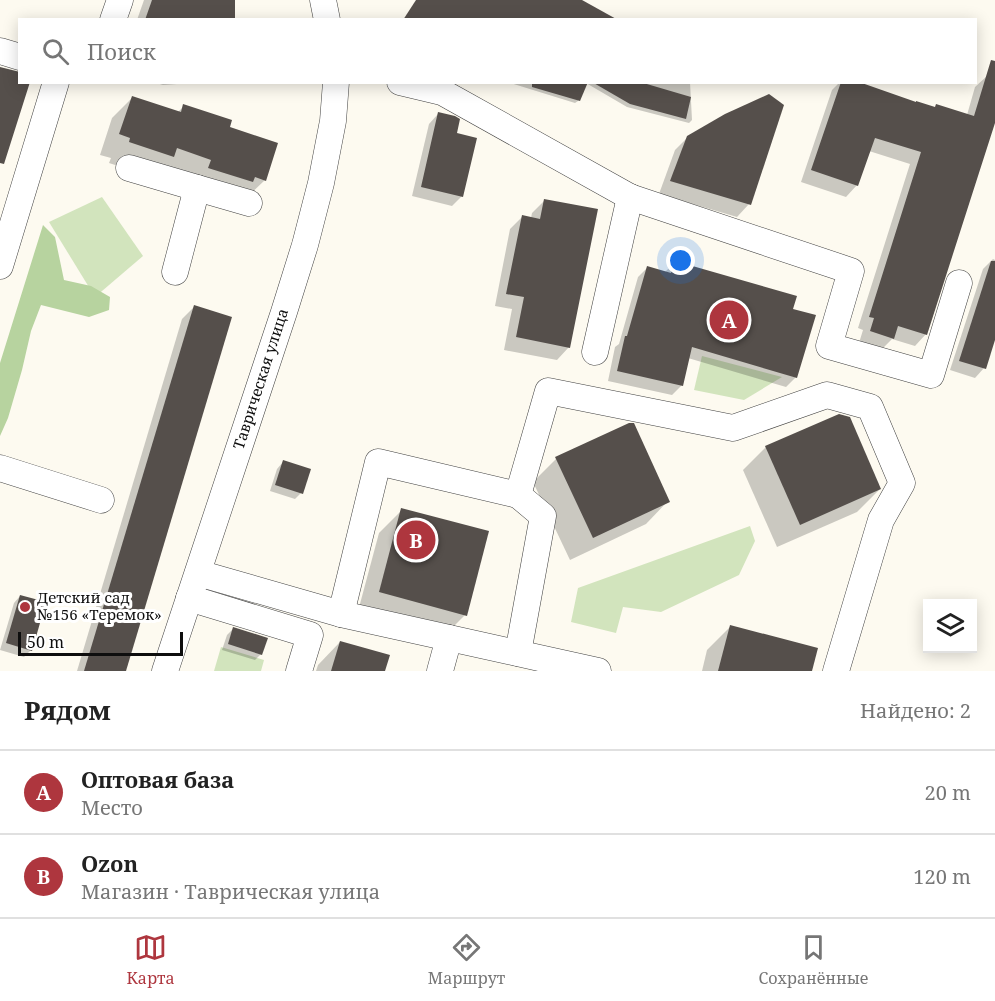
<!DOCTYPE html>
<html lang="ru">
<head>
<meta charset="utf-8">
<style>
	body { margin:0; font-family:"Noto Serif",serif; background:#f2f2f2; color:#222 }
	.controls { position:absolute; right:18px; bottom:18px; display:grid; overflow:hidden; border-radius:0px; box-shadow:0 3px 15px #0003 }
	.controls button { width:54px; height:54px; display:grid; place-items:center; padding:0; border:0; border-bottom:2px solid #e0e0e0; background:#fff; color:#222; font:30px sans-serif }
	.scale { position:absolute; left:18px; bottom:15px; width:165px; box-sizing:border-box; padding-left:6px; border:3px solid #0e0e0e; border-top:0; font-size:16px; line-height:21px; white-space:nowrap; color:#0e0e0e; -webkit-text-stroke:4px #fff; paint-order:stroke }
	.you { position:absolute; left:681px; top:261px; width:21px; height:21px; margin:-15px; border:4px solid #fff; border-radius:50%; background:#1a73e8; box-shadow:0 0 0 9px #1a73e833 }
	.badge { display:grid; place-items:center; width:39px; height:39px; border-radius:50%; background:#ae363e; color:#fff; font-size:20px; font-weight:700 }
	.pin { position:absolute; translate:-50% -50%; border:3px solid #fff; box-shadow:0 2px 6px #0006 }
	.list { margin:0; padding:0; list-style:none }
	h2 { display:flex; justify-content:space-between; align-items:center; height:78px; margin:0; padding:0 24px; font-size:26px }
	h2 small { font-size:20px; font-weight:400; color:#767676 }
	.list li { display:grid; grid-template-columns:39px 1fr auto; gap:18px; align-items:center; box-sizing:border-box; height:84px; padding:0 24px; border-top:2px solid #e0e0e0 }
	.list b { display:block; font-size:22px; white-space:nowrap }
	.list p { margin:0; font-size:20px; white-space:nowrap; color:#767676 }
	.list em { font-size:20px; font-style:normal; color:#767676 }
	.icon { flex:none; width:33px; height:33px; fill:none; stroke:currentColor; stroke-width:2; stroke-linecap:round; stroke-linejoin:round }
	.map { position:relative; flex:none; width:995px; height:671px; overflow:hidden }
	.search { position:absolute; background:#fff; box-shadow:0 3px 15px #0003; left:18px; right:18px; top:18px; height:66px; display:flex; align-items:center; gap:15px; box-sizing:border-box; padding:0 21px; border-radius:0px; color:#767676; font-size:22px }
	.sheet { height:246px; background:#fff }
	nav { display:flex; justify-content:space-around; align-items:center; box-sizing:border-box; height:84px; border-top:2px solid #e0e0e0; background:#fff; font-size:16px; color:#767676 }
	nav a { display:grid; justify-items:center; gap:3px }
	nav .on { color:#ae363e }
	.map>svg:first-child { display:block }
	.green { fill:#d2e4bd }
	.forest { fill:#b7d39f }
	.shadow { fill:#0003 }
	.building { fill:#554f4b }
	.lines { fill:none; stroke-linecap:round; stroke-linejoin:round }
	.minor-casing { stroke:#414141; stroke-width:27 }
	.minor { stroke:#fff; stroke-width:26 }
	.poi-dot { fill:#ae363e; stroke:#fff; stroke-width:2 }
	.labels { text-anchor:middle; stroke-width:6; stroke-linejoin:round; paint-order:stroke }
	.street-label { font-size:15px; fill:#0e0e0e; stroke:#fff }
	.poi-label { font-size:15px; fill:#0e0e0e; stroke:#fff; text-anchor:start }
</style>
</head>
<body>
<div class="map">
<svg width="995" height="671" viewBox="0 0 995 671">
	<rect width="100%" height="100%" fill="#fdfaf0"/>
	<g class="green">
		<path d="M102,197L143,256L95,297L49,222Z"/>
		<path d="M702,356L782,377L744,400L694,390Z"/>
		<path d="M750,526L755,541L739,575L661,612L623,607L616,633L571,622L578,588Z"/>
		<path d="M221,647L264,660L261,671H214Z"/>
	</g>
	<path class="forest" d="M43,225L55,237L64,280L91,286L110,297L109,310L89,317L41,305L31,331L22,370L8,418L0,436V363Z"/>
	<g class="shadow">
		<path d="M144,0H233V20H137Z"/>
		<path d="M987,76L995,78V118L926,334L915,346L892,339L881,350L859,343L863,330L858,328L910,164L869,151L857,185L846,197L801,182L832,90L840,82H854L916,104L967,115L975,87Z"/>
		<path d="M153,82H205L163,85Z"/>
		<path d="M507,82H690L692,120L689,123L627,107L586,83L578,101L575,103Z"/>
		<path d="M132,98L177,113L184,106L228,128L265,180L244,200L152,177L109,163L111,158L100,155L112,118Z"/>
		<path d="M438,114L455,134L462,196L452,206L412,196L429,124Z"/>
		<path d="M688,137L749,204L737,217L659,194L675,150Z"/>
		<path d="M545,200L569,347L557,360L504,350L512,309L495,306L510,229L522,217L531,218L532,213Z"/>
		<path d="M993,259L995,260V335L984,368L975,378L950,370L983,269Z"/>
		<path d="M675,262L792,310L796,377L786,387L688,358L682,385L672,395L608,381L615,347L619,344L638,277L648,267L665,272Z"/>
		<path d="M194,307L230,318L124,671H77L182,319Z"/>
		<path d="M766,447L880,489L857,512L777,547L743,470Z"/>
		<path d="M556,459L668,501L646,524L570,560L533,482Z"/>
		<path d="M283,462L301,493L295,499L270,491L277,469Z"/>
		<path d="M402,510L465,615L442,638L357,615L379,533Z"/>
		<path d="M20,596L31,650L24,657L0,650L14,603Z"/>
		<path d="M730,627L816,649L810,671H702L707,650Z"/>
		<path d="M233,629L261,654L255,660L222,650L227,635Z"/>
		<path d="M340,642L388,656L383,671H316L318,665Z"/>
	</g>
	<g class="building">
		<path d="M152,0H235V20H145Z"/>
		<path d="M416,0H582L618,20H403Z"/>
		<path d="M991,60L995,61V123L927,335L898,326L894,339L870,331L874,318L869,317L921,152L875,138L858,186L811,170L841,82H859L916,102V101L935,107L936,104L974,116Z"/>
		<path d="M0,67L20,72V82H30L4,164L0,163Z"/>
		<path d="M532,82H588L580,101L532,87Z"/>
		<path d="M592,82H640L691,97L686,119L630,104Z"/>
		<path d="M769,94L784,105L751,205L670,181L687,136L725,114Z"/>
		<path d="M132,96L181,112L183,104L232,120L230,127L278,143L266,181L255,177L253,182L208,168L211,160L177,148L174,157L129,142L130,138L119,134Z"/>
		<path d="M438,112L455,116L460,119L457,133L477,138L463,197L421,187Z"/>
		<path d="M544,199L598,209L570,348L516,337L524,297L506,294L522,215L540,219Z"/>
		<path d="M675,261L797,296L793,309L816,315L797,378L692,347L683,386L617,371L625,336H627L647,266L671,273Z"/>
		<path d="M991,261H995V340L986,369L959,361Z"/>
		<path d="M194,305L232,317L126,671H84Z"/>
		<path d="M839,414L850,417L881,489L800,525L765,446Z"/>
		<path d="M629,423H634L670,502L593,538L555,457Z"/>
		<path d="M283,460L311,469L303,494L275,485Z"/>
		<path d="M401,508L489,531L467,616L379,592Z"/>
		<path d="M20,595L46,602L32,651L6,643Z"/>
		<path d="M730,625L818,648L812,671H718Z"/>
		<path d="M233,627L268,638L262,655L228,644Z"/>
		<path d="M340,641L390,655L385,671H331Z"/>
	</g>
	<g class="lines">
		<defs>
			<g id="minor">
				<path d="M323,0L327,20"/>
				<path d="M113,20L120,0"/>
				<path d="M0,51L20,57"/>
				<path d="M400,82L442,92L630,197L851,271L829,346L931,375L959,283"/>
				<path d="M129,168L197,188L175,272"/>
				<path d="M197,188L249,203"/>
				<path d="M0,266L56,82"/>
				<path d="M595,352L630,197"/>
				<path d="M0,468L101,500"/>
				<path d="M518,495L543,516L518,653"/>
				<path d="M198,573L341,614L378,462L518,495L548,391L733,428L827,395L870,407L902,483L881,520L836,671"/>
				<path d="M189,598L310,635L299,671"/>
				<path d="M341,614L598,671"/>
				<path d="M165,671L284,312L305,245L321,183L333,121L336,82"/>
				<path d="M440,671L449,638"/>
			</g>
		</defs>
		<use href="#minor" class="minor-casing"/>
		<use href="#minor" class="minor"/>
	</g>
	<circle class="poi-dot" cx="25" cy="607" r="6"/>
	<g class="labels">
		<g class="street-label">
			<text transform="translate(261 379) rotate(-72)" y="5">Таврическая улица</text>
		</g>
		<g class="poi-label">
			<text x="37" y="603">Детский сад<tspan x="37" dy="17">№156 «Теремок»</tspan></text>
		</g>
	</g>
</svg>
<div class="controls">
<button><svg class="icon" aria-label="layers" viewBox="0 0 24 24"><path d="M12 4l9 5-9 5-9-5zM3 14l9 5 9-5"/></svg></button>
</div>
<div class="scale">50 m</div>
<div class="you"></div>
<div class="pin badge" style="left:729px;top:320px">A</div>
<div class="pin badge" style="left:416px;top:540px">B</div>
<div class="search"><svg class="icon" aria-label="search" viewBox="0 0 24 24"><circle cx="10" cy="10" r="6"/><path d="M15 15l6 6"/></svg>Поиск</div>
</div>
<section class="sheet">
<h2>Рядом<small>Найдено: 2</small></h2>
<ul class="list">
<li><span class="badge">A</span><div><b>Оптовая база</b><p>Место</p></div><em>20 m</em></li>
<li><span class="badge">B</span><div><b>Ozon</b><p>Магазин · Таврическая улица</p></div><em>120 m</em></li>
</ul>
</section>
<nav>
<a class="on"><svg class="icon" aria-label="map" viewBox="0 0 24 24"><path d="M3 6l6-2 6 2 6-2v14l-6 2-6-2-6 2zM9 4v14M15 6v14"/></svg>Карта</a>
<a><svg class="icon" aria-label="directions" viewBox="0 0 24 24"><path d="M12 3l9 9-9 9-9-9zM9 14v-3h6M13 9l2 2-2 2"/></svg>Маршрут</a>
<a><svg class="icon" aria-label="saved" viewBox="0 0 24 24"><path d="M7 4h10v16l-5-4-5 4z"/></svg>Сохранённые</a>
</nav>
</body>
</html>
